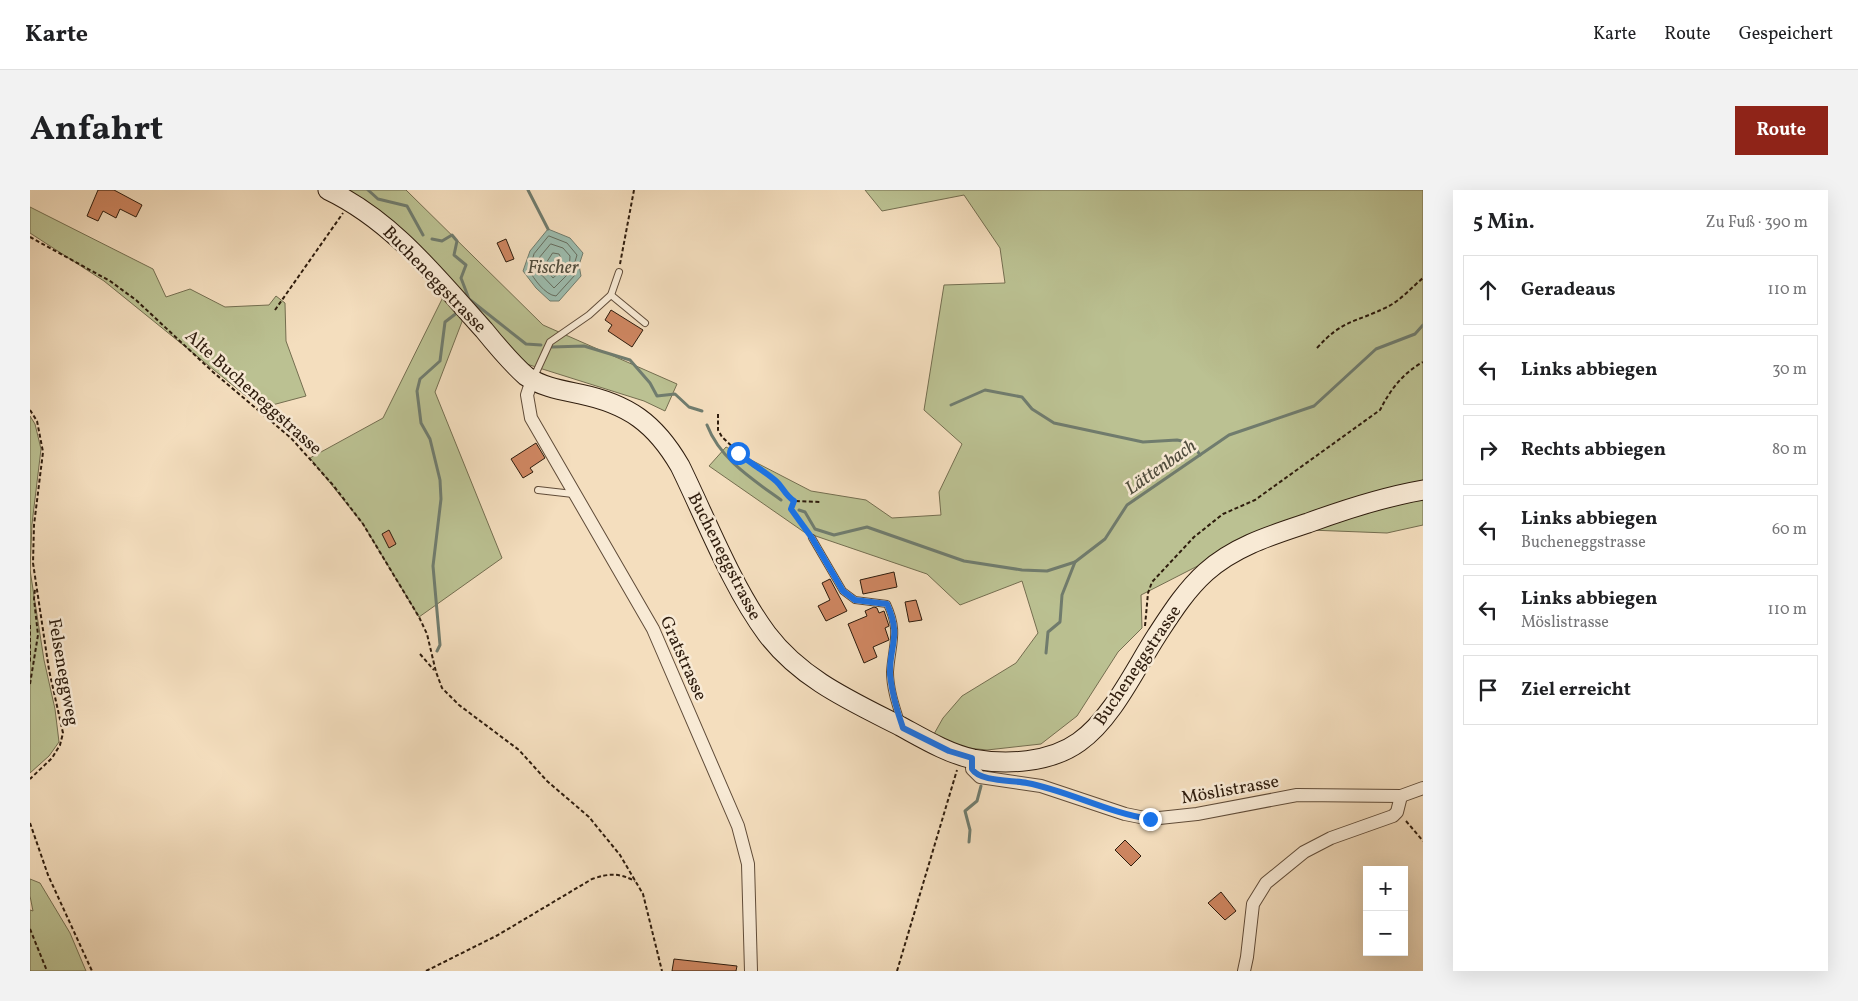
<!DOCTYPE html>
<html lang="de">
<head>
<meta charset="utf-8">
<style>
	body { margin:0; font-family:Vollkorn,serif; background:#f2f2f2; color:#202124 }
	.controls { position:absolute; right:15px; bottom:15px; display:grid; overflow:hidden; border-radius:0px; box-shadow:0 5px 20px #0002 }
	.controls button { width:45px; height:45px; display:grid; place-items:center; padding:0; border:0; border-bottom:1px solid #e0e0e0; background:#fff; color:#202124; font:25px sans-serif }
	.stop { position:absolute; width:15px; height:15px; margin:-11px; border:4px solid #1a73e8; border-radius:50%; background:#fff }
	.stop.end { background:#1a73e8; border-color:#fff; box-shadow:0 1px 5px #0008 }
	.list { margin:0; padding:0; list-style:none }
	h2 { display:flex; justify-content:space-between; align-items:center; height:65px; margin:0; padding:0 20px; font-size:21px }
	h2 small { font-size:16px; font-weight:400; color:#757577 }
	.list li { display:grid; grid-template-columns:32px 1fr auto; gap:15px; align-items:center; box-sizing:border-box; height:70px; margin:0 10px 10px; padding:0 10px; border:1px solid #e0e0e0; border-radius:0px }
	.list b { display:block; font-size:19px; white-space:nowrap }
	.list p { margin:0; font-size:16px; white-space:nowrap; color:#757577 }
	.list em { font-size:16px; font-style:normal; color:#757577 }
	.icon { flex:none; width:28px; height:28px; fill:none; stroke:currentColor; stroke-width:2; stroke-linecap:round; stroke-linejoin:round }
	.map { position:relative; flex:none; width:1393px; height:781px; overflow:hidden; border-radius:0px }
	header { display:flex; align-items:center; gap:30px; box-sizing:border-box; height:70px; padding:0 25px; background:#fff; border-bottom:1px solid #e0e0e0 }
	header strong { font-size:24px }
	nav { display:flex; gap:28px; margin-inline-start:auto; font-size:18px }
	.intro { display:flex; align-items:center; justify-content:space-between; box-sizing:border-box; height:120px; padding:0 30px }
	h1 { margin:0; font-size:35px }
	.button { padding:12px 22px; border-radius:0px; background:#8f2418; color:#fff; font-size:18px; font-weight:700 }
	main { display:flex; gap:30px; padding:0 30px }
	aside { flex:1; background:#fff; border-radius:0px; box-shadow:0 5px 20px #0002 }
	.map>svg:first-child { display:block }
	.green { fill:#bbc192; stroke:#746e50 }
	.water { fill:#9cbcae; stroke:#707c6e }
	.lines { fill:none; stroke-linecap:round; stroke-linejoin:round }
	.shore { stroke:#656c5e; stroke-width:1 }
	.stream { stroke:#707c6e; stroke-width:3 }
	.building { fill:#ce8661; stroke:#2e1c0d }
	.lane-casing { stroke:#604c39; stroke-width:8 }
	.street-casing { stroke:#604c39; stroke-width:14 }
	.secondary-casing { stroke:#2e1c0d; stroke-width:21 }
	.path { stroke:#2e1c0d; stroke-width:2; stroke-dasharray:4 2.5; stroke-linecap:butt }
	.lane { stroke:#f8ead5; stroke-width:6 }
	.street { stroke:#f8ead5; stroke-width:12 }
	.secondary { stroke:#f8ead5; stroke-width:19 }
	.route { stroke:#1a73e8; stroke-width:6 }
	.labels { text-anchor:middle; stroke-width:5; stroke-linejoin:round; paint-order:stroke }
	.street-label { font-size:18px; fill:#2e1c0d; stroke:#f8ead5 }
	.water-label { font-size:19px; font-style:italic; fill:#4f4c3d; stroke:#f8ead5 }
</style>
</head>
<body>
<header>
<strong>Karte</strong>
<nav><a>Karte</a><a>Route</a><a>Gespeichert</a></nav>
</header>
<div class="intro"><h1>Anfahrt</h1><a class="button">Route</a></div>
<main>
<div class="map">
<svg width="1393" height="781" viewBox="0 0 1393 781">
	<rect width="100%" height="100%" fill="#f4debe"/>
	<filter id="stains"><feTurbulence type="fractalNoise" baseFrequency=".004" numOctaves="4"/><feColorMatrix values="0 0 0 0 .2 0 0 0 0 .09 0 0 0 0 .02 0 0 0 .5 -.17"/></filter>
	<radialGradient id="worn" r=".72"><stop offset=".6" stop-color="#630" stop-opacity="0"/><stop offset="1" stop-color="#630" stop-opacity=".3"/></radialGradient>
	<g class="green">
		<path d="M313,0H376L513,135L647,194L635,221L614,211L487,171L438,116L405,202L472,368L389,427L333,334L280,268L353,228L420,93Z"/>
		<path d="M835,0H1393V335L1357,343L1254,339L1197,361L1111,405L1112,438L1088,462L1047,526L1011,554L957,560L929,557L904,544L913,528L932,506L986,473L1008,443L992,391L930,415L897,384L774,342L679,276L696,257L781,301L836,310L862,328L911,325L909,302L932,254L894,220L914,95L975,93L970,58L934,5L852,21Z"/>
		<path d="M0,17L123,79L136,107L160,99L195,117L239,115L246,106L255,113L256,151L276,206L231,218L74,91L0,43Z"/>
		<path d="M0,226L5,234L11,259L2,334L0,380L14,470L25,519L29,552L19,566L0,583Z"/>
		<path d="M0,689L10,693L40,743L56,781H0V720L3,721L0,706Z"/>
	</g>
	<path class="water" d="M518,39L540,48L553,63L549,75L551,86L529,111H520L506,98L493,81L500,61Z"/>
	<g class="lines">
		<g class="shore">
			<path d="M519,46L537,53L547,65L544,75L545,85L526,106C515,105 504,89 499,80L504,64Z"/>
			<path d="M521,54L533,58L540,66L539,83L524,98L506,79L510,67Z"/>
			<path d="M523,63L529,64L531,68V81L523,88L514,77Z"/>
		</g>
		<g class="stream">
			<path d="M338,0L348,9L377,16L393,45"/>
			<path d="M498,0L518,39"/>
			<path d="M402,49L412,51L422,45L427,51L424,65L436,75L431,88L439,109L496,154L511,155"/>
			<path d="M522,157L554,156L600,170L620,193L627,206L645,204L659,217L672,221"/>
			<path d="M921,215L955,200L992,207L1002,219L1024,233L1113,252L1147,250L1162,253L1170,265"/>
			<path d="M677,235C690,269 722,289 751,310"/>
			<path d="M769,320L775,322L785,339L804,345L837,337L934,371L992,380L1017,381L1045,372L1075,349L1097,315L1199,245L1284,216L1346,159L1385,144L1393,135"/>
			<path d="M407,461L410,455L403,376L411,309L410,290L400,249L391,233L387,201L390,189L410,171L415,132L428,122"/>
			<path d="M1016,463L1018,442L1030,432L1032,405L1045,372"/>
			<path d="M939,652L940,640L935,621L947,611L951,596"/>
		</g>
	</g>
	<g class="building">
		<path d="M68,0H84L112,15L106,27L90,19L86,28L73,21L68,31L57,26Z"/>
		<path d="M476,49L484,69L476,72L467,53Z"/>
		<path d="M581,120L613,140L602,157L578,141L582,135L575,130Z"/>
		<path d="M506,253L515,268L500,278L503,282L493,288L481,269Z"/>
		<path d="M359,340L366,354L359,358L352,344Z"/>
		<path d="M864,382L867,397L833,404L830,390Z"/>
		<path d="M800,389L817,421L796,431L788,416L800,410L792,393Z"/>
		<path d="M886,410L892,430L879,432L875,412Z"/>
		<path d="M844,417L847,418L849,423L854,421L859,436L855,438L859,450L843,457L847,467L834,473L818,434L837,426L835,421Z"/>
		<path d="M1095,650L1111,666L1101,676L1085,660Z"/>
		<path d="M1191,702L1206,721L1195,730L1178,713Z"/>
		<path d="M644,769L707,776L706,781H642Z"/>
	</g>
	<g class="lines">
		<defs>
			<g id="lane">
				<path d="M581,105L615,133"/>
				<path d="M503,189L520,152L559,125L581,105L589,82"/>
				<path d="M508,300L543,304"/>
				<path d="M782,348L813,401L825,410L857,414C870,442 862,453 860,482C860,499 866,516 871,532"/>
			</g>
			<g id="street">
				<path d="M502,190L497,205L501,228L623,439L708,636L718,674L721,781"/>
				<path d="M943,569L942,579L950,587L1011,596L1095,624L1120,629L1167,624L1267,605L1371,606L1393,598"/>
				<path d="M1214,781L1217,767L1223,714L1236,693L1274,662L1301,648L1363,626L1367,622L1371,606"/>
			</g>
			<path id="secondary" d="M298,0C363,31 407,88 454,140C467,156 480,172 496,186C512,197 531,200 550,204C598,214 625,233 650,276C676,329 702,397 737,444C771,489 821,511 870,536C894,549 917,563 943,569C976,575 1020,573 1049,552C1082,529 1105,479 1127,445C1142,422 1156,400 1176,382C1205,356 1242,345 1278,333C1316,319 1353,307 1393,300"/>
		</defs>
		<use href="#lane" class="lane-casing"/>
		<use href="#street" class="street-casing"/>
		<use href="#secondary" class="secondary-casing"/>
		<g class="path">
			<path d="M0,47L80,91L106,110L183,182L261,248L303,295L333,334L389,427L397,444L406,482L412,498L429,515L489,560L517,591L559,627L590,665L613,704L632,781"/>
			<path d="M590,74L604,0"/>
			<path d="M245,120L313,23"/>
			<path d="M1287,158C1313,129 1325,133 1357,117C1370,111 1382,97 1393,88"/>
			<path d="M0,220L7,231L13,262L4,335L3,373L19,480L33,543L30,555L22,568L0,589"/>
			<path d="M688,224V240L692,247L724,277L748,291L754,303L764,311"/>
			<path d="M778,342L761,319L764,311L791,312"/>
			<path d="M0,435V473"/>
			<path d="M1115,436L1118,403L1122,392L1164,347L1193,324L1225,310L1350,220C1360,200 1373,183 1393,172"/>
			<path d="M390,464L404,480"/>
			<path d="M0,494L8,445L4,409L5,399"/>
			<path d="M1376,631L1393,651"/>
			<path d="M0,633L18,685L62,781"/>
			<path d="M0,739L17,781"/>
			<path d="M396,781L468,745L562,689C580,683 589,683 605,691"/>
			<path d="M867,781L927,580"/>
		</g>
		<use href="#lane" class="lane"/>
		<use href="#street" class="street"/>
		<use href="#secondary" class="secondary"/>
	</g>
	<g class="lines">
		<path class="route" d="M708,263C720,273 736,282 746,291C753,297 754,304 764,311L761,319L782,348L813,401L825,410L857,414C872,447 859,455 860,485C862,503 867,521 873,538L919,561L942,568V579C950,592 982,590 997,593C1039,601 1078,623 1120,629"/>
	</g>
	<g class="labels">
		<g class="street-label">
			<text transform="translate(405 89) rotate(46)" y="6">Bucheneggstrasse</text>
			<text transform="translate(224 202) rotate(42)" y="6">Alte Bucheneggstrasse</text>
			<text transform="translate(695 366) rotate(63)" y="6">Bucheneggstrasse</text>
			<text transform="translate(654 468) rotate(66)" y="6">Gratstrasse</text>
			<text transform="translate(1107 475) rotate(-56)" y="6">Bucheneggstrasse</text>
			<text transform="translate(34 482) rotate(80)" y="6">Felseneggweg</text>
			<text transform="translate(1200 599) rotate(-10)" y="6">Möslistrasse</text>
		</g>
		<g class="water-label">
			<text x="523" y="83">Fischer</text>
			<text transform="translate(1130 276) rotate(-35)" y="7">Lättenbach</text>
		</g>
	</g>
	<rect width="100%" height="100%" filter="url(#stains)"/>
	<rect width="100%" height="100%" fill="url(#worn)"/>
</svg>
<div class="controls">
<button>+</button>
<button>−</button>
</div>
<div class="stop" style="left:708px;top:263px"></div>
<div class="stop end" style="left:1120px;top:629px"></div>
</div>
<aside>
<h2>5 Min.<small>Zu Fuß · 390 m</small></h2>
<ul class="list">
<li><svg class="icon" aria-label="ahead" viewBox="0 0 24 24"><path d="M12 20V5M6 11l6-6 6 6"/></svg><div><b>Geradeaus</b></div><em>110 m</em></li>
<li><svg class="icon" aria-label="left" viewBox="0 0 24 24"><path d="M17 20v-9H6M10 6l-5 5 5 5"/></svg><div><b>Links abbiegen</b></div><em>30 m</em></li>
<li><svg class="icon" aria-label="right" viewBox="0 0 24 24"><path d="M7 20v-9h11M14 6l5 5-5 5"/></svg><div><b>Rechts abbiegen</b></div><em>80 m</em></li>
<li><svg class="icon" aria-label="left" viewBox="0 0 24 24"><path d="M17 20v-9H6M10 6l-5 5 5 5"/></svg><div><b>Links abbiegen</b><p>Bucheneggstrasse</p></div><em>60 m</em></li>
<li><svg class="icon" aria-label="left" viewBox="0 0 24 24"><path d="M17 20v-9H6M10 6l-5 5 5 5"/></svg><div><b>Links abbiegen</b><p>Möslistrasse</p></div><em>110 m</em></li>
<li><svg class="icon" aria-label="arrive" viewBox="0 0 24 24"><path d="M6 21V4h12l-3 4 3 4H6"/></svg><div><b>Ziel erreicht</b></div></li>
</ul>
</aside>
</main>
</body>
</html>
